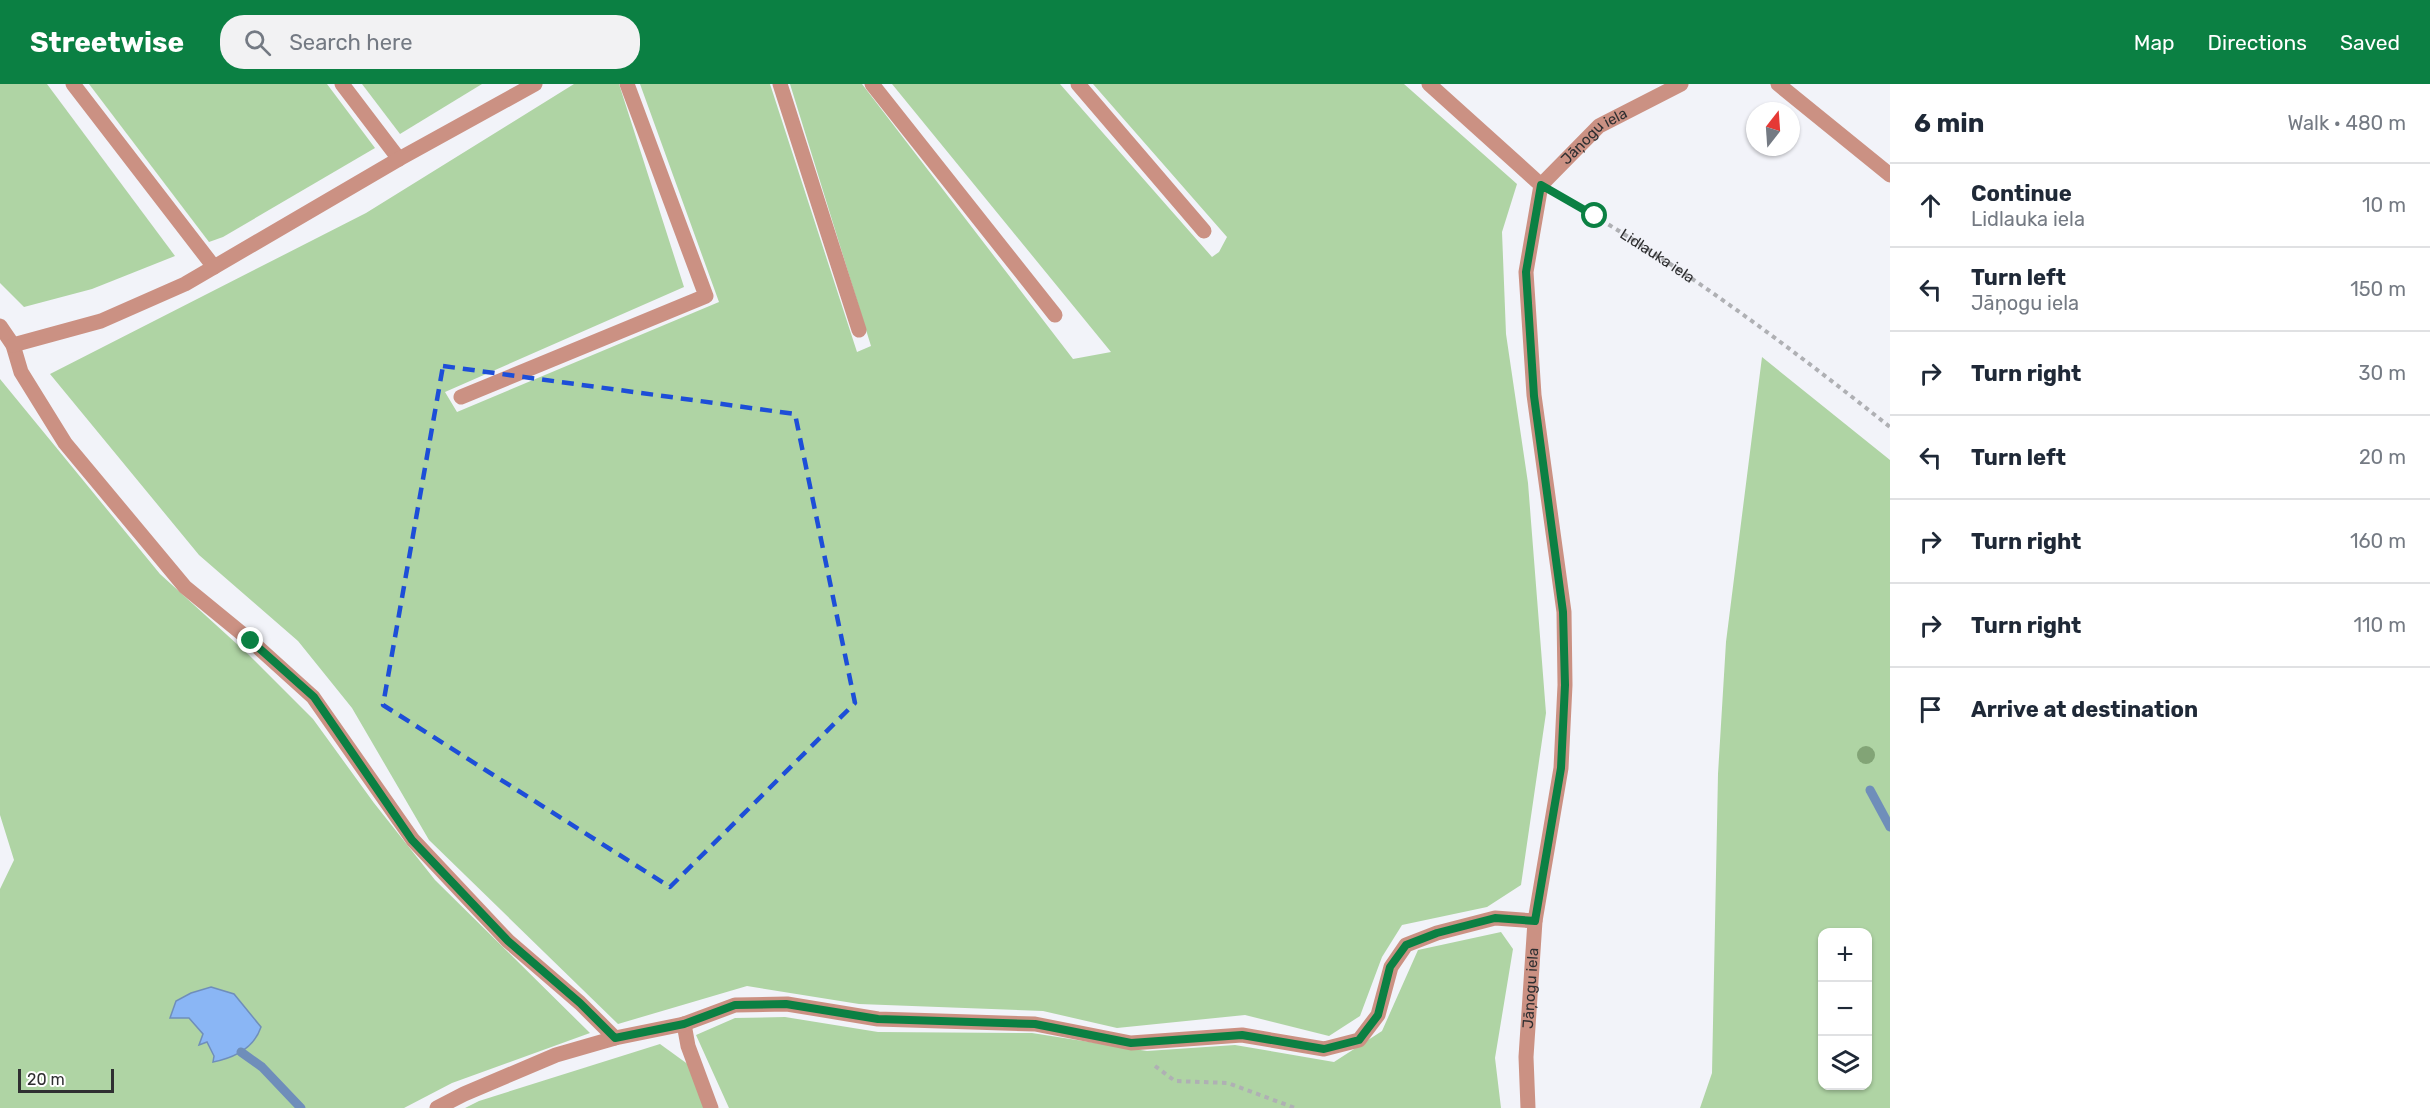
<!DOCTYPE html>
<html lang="en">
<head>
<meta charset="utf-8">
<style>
	body { margin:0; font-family:Rubik,sans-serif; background:#f2f2f3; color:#1f2937 }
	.controls { position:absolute; right:18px; bottom:18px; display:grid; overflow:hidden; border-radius:12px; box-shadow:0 2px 4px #0004 }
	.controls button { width:54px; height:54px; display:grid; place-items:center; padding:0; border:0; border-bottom:2px solid #e0e1e3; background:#fff; color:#1f2937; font:30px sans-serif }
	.compass { position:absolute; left:1746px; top:18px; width:54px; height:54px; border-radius:50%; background:#fff; box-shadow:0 2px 4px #0004; rotate:17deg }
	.scale { position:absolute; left:18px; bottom:15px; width:96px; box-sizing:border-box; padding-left:6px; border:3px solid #2f2f31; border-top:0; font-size:16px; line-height:21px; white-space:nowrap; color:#2f2f31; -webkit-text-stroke:4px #fff; paint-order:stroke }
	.stop { position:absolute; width:18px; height:18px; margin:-14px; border:4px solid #0b8043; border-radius:50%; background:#fff }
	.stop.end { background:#0b8043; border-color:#fff; box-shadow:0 2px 6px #0008 }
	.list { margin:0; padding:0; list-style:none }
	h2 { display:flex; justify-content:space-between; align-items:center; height:78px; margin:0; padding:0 24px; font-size:26px }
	h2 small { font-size:20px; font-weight:400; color:#747a83 }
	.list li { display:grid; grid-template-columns:39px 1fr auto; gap:18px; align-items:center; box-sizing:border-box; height:84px; padding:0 24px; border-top:2px solid #e0e1e3 }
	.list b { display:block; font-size:22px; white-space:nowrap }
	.list p { margin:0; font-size:20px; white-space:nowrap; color:#747a83 }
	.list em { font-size:20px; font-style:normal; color:#747a83 }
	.icon { flex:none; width:33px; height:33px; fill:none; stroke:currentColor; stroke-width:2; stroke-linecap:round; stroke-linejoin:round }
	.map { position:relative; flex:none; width:1890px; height:1024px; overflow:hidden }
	header { display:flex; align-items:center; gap:36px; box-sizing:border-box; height:84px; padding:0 30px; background:#0b8043; color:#fff }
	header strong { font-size:28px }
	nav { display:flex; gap:33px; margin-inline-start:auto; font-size:21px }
	.search { width:420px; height:54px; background:#f2f2f3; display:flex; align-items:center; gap:15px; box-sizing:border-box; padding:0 21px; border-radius:24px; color:#747a83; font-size:22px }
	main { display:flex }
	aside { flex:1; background:#fff }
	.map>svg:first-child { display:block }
	.green { fill:#afd4a4; fill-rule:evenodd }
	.water { fill:#8ab6f5; stroke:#6f8eba; stroke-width:1.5 }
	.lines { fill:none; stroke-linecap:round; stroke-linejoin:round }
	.stream { stroke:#6f8eba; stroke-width:9 }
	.path { stroke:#afb0b4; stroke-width:4; stroke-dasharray:4.5 4.5; stroke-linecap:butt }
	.street { stroke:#cb9183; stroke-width:15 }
	.tree { fill:#82a476 }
	.route { stroke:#0b8043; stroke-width:8 }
	.marked { fill:none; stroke:#1d4ed8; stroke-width:4.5; stroke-dasharray:12 8; stroke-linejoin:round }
	.labels { text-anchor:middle; stroke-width:5; stroke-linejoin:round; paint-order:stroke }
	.street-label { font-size:15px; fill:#2f2f31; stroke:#fff }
</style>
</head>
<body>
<header>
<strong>Streetwise</strong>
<div class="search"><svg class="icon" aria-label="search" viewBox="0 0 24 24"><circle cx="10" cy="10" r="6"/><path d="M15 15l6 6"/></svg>Search here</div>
<nav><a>Map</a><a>Directions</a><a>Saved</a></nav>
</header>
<main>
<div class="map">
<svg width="1890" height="1024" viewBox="0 0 1890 1024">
	<rect width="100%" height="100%" fill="#f2f3f9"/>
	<g class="green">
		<path d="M0,0H47L175,172L92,205L24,223L0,199Z"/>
		<path d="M89,0H327L375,64L223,153L209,158Z"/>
		<path d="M362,0H482L400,50Z"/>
		<path d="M574,0H619L684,203L445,308L457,328L719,218L640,0H770L857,268L871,262L790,0H862L1073,275L1111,268L892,0H1060L1212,173L1219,168L1227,153L1093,0H1404L1517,100L1502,148L1506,250L1528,399L1546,629L1521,801L1487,823L1402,841L1382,873L1360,932L1329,952L1245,931L1117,944L1043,927L859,920L747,902L618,940L429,756L352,624L298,557L199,471L50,290L366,129Z"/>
		<path d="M1762,273L1890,376V1024H1700L1712,989L1718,690L1726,558ZM1822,848H1868V1002H1822Z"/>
		<path d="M0,295L160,490L249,571L313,635L374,719L435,796L590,949L452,999L404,1024H0V805L14,776L0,731Z"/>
		<path d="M1501,848L1513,865L1495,974L1501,1024H729L696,951L735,934L785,933L878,948L1032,949L1147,967L1235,961L1334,978L1382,947L1418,866Z"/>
		<path d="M660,960L689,981L705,1024H465L479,1017Z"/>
	</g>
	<path class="water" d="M211,903L234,910L261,943C254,964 233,974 213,978L214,972L207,958L199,961L203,950L189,934H170L176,917L191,909Z"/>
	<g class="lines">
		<g class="stream">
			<path d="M1870,706L1890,743"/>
			<path d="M241,968L262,983L301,1024"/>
		</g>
		<g class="path">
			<path id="s1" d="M1562,113C1678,179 1786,260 1890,343"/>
			<path d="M1155,982L1175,997L1228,999L1295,1024"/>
		</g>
		<g class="street">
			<path d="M73,0L214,183"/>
			<path d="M342,0L399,75"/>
			<path d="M780,0L859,246"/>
			<path d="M872,0L1055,231"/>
			<path d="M1078,0L1204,147"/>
			<path d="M1429,0L1541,101"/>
			<path d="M1778,0L1890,91"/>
			<path d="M0,242L13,261L21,288L65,359L185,503L251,557L313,613L413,756L508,857L580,919L615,954"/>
			<path d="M13,261L101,237L185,200L399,75L535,0"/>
			<path d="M461,313L706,212L627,0"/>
			<path d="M684,940L688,962L711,1024"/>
			<path d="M437,1024L464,1010L556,971L615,954L684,940L735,921L787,920L878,935L1035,940L1131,959L1242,951L1324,965L1359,956L1378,931L1391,883L1406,861L1437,849L1495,834L1535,837"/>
			<path id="s2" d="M1528,1024L1526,973L1535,837L1561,684L1565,601L1564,528L1534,311L1526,188L1541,101L1599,42L1681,0"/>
		</g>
	</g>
	<circle class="tree" cx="1866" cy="671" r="9"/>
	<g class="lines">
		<path class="route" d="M251,557L314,613L412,756L508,857L580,919L615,954L684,940L735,921L786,920L878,935L1035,940L1131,959L1242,951L1324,965L1359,956L1378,931L1390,883L1406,861L1437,849L1495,834L1535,837L1561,684L1565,601L1563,528L1534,312L1526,188L1541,101L1595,132"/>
	</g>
	<path class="marked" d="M443,282L795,330L855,619L670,803L383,621Z"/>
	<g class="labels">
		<g class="street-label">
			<text dy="5" stroke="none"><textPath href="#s2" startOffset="1002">Jāņogu iela</textPath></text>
			<text dy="5" stroke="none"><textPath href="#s1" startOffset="112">Lidlauka iela</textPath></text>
			<text dy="5" stroke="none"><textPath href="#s2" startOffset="120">Jāņogu iela</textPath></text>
		</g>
	</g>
</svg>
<div class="controls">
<button>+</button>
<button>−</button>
<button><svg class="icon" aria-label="layers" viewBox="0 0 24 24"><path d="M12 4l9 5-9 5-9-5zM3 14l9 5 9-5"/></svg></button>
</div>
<svg class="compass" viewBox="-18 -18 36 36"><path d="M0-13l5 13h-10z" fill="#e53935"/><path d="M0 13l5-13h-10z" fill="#747a83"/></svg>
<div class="scale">20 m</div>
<div class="stop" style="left:1595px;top:132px"></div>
<div class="stop end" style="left:251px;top:557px"></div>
</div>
<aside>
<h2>6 min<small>Walk · 480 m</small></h2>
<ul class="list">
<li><svg class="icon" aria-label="ahead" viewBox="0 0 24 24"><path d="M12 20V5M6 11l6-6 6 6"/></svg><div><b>Continue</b><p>Lidlauka iela</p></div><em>10 m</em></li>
<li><svg class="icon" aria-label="left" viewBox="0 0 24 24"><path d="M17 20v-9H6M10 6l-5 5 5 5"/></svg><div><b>Turn left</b><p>Jāņogu iela</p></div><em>150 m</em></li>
<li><svg class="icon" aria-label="right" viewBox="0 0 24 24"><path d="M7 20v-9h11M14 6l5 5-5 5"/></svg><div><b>Turn right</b></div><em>30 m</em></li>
<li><svg class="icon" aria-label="left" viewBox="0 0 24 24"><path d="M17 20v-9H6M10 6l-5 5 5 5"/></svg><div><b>Turn left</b></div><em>20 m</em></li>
<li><svg class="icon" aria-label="right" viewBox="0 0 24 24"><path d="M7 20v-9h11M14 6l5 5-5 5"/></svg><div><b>Turn right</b></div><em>160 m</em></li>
<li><svg class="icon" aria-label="right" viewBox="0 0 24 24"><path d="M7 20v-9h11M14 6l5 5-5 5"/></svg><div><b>Turn right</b></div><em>110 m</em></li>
<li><svg class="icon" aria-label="arrive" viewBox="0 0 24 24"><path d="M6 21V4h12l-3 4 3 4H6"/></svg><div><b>Arrive at destination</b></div></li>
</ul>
</aside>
</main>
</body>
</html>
